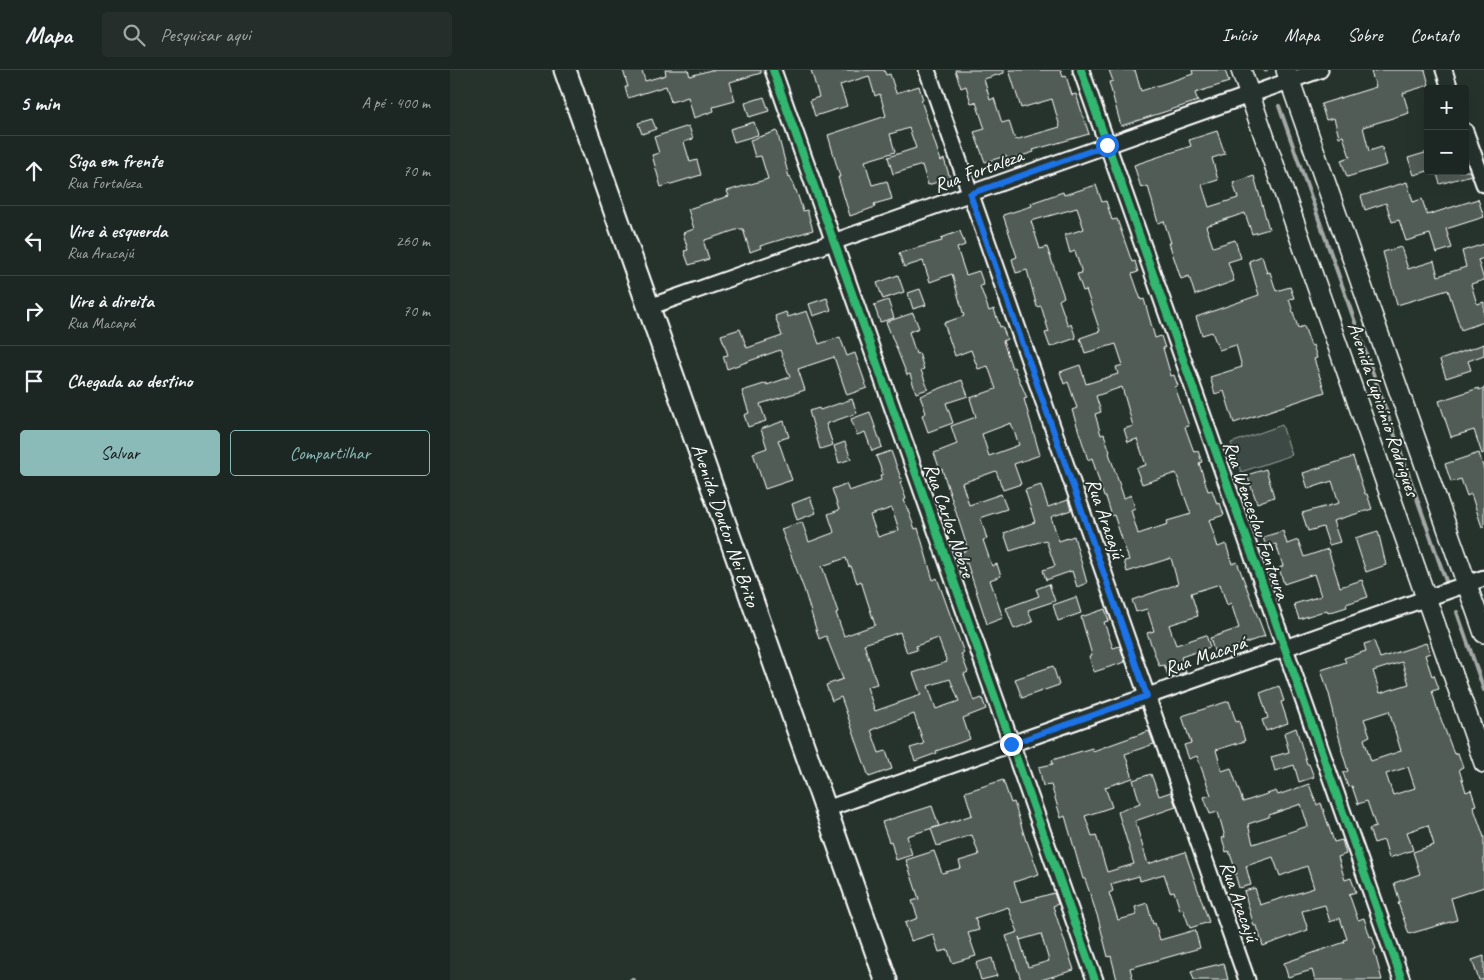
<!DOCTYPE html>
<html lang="pt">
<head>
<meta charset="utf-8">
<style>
	body { margin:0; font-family:Caveat,sans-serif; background:#252e2a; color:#f1f3f6 }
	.controls { position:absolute; right:15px; top:15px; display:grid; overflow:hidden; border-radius:5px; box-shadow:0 5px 20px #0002 }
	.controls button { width:45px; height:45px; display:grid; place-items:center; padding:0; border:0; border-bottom:1px solid #3a4340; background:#1c2622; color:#f1f3f6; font:25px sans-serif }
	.stop { position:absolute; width:15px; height:15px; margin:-11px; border:4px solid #1a73e8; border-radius:50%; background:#fff }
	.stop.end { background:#1a73e8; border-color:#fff; box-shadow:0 1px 5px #0008 }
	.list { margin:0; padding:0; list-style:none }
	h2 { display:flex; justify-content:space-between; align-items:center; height:65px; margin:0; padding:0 20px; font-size:21px }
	h2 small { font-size:16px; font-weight:400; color:#a0a5a5 }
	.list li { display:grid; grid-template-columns:32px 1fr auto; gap:15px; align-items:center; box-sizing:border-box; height:70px; padding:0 20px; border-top:1px solid #3a4340 }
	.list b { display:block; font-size:19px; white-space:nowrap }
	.list p { margin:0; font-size:16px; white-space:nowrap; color:#a0a5a5 }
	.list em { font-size:16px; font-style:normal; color:#a0a5a5 }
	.actions { display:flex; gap:10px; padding:15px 20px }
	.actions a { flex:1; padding:11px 0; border:1px solid #8bbbb9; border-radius:5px; text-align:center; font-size:18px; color:#8bbbb9 }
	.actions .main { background:#8bbbb9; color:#111 }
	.icon { flex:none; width:28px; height:28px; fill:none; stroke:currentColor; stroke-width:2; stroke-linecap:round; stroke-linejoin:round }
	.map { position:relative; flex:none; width:1034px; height:910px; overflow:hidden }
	header { display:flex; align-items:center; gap:30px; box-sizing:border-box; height:70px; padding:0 25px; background:#1c2622; border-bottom:1px solid #3a4340 }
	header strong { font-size:24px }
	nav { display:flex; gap:28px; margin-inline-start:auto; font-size:18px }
	.search { width:350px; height:45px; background:#252e2a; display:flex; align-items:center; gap:12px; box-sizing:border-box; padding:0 18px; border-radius:5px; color:#a0a5a5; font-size:19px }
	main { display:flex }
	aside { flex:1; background:#1c2622 }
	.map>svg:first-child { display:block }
	.green { fill:#3e4944; stroke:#9ea4a2 }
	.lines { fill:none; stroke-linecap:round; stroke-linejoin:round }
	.stream { stroke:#a4a9a7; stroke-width:4 }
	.building { fill:#515c57; stroke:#fff; fill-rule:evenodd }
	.minor-casing { stroke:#fff; stroke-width:19 }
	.tertiary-casing { stroke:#fff; stroke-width:22 }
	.secondary-casing { stroke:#fff; stroke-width:25 }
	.minor { stroke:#26332d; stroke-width:15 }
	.tertiary { stroke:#26332d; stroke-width:19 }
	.secondary { stroke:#26332d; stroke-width:21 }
	.cycleway-casing { stroke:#26332d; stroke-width:11 }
	.cycleway { stroke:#33b770; stroke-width:8 }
	.route { stroke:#1a73e8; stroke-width:6 }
	.labels { text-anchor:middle; stroke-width:4; stroke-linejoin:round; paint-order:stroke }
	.street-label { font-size:20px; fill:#fff; stroke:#26332d }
</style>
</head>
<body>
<header>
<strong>Mapa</strong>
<div class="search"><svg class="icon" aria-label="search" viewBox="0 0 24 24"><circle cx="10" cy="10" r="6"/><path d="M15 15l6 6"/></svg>Pesquisar aqui</div>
<nav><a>Início</a><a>Mapa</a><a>Sobre</a><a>Contato</a></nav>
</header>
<main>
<aside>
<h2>5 min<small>A pé · 400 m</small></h2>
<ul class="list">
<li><svg class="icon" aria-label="ahead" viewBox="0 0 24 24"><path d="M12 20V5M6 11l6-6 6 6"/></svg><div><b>Siga em frente</b><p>Rua Fortaleza</p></div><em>70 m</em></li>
<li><svg class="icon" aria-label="left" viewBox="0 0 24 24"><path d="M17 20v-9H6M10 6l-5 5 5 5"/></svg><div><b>Vire à esquerda</b><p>Rua Aracajú</p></div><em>260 m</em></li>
<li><svg class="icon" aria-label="right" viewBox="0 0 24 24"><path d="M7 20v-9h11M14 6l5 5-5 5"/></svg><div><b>Vire à direita</b><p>Rua Macapá</p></div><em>70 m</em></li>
<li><svg class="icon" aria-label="arrive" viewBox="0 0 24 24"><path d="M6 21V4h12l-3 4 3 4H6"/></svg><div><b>Chegada ao destino</b></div></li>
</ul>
<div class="actions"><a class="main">Salvar</a><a>Compartilhar</a></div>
</aside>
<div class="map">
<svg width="1034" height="910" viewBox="0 0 1034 910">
	<rect width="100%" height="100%" fill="#26332d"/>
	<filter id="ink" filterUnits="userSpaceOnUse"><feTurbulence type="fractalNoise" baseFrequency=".02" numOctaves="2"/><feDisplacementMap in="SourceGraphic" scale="10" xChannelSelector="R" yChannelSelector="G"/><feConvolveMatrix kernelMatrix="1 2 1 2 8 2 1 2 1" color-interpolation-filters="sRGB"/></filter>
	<g filter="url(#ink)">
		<path class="green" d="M832,355L842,385L791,402L781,373Z"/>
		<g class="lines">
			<g class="stream">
				<path d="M815,0H816"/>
				<path d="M829,36L996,511"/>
				<path d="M1007,542L1034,620"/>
				<path d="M181,910H184"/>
			</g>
		</g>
		<g class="building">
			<path d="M173,0H192L195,11L216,5L215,0H238L240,6L261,0H311V3L280,12L285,31L263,37L264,41L244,48L238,27L221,32L216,16L178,28L175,17H178Z"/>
			<path d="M361,0H434L436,5L440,4L446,23L469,16L473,30H471L486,76L491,91L494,89L500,108L478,115L472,95L443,104L438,87L466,78L459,58L440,64L445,82L415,91L422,115L437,111L442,129L424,134L425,137L400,146L388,107H390L378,65L436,46L430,24L425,26L419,6L390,15L397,36L365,46L360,30L369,27Z"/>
			<path d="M505,0H554V3L534,9L540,30L544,28L552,53L559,51L565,70L610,57L602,29L571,38L559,0H611L613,7L616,6L622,25L626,24L639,64L583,80L584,82L558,90L556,86L535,92L524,62L535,59L526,32L521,33L516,16L511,18Z"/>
			<path d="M659,0H685L691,21L743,4L742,0H775L779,12L745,23L748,31L671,56L659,12L663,11Z"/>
			<path d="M928,0H975L979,15L953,23L959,43L913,57L919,81L932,77L937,95L897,107L891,90L900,87L893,66L889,67L884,48L876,50L871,34L926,17L921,2Z"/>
			<path d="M314,27L319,41L299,47L295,33Z"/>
			<path d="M202,49L206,59L192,64L188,53Z"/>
			<path d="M304,52L308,65L284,72L280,59Z"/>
			<path d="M239,56L243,69L234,72L240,92L247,90L251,105L211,117L202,85L209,83L204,67Z"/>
			<path d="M327,61L339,107L340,106L345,120H346L353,141L357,140L363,160L310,176L311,178L300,182L293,159H289L255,170V172L254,173L259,189L239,195L234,181L238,180L233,163L244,159L238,139L279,126L277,121L318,109L311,86L305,87L300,70Z"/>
			<path d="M767,61L775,84L762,88L768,110L752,115L759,137L788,128L783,113L804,106L819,159L802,164L795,143L756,156L763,177L785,170L791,188L778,192L784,211L745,225L739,206L731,209L719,173H721L714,151L708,153L698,116L691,118L684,95L741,76L739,70Z"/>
			<path d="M978,82V101L964,105L958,88Z"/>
			<path d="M986,101H1019L1021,105L990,114Z"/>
			<path d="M957,112L963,132L972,129L977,145L1028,129L1034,147L996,159L1002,178L986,183L980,164L956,171L949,150L942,152L936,133L915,140L911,126Z"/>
			<path d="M646,115L652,132L656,131L662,150L667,149L682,192L685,191L688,202L682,204L691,230L694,229L705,268L711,266L715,278H713L721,306L724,305L728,316L725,317L739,356L735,357L744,382L748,381L752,392L749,393L758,421L762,420L767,434L770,433L774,445L759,450L768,477L776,474L782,494L787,492L815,566L765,584L760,568L789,558L781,533L777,535L770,514L741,523L748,546L719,555L726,575L756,565L760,577L731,587L736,602L719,608L714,595L709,596L697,563L704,561L697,539L686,542L682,530L728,514L721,488L677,502L674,491L679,490L664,445L662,446L656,427H654L642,388L638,390L622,340L627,338L618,312L614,314L610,302L630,295L636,314L668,304L666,297L673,295L666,274L635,283L630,268L650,261L636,220L633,221L627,204L632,203L625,181L620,183L615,165L634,159L627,138L581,151L590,179L597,177L614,227L609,230L618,256L621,254L626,268L600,277L595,263L599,262L591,236L587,237L577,200L566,203L562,189L567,187L553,145L582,136L581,133L613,122L614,125ZM672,317L683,356L674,359L678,372L687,369L696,395L686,398L692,414L726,403L741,444L717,451L718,454L688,464L681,440L685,438L681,425L674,428L659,383L660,382L654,364L651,365L645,344L651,342L646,326Z"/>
			<path d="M510,161L515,175L507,178L516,205L529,201L534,215L530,216L539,241L544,239L550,257L552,256L557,269L553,271L562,298L564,297L577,328L574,329L590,385L564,394L571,414L553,420L546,401L512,413L519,435L551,424L557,439L532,447L531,449L537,469L533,470L542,496L547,494L551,506L540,510L553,548L537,554L517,493L515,494L511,482L518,480L513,464L492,399L490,400L484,383L507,374L501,356L526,347L520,328L546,319L538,296L528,299L521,280L505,286L494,253L514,246L502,204L480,212L473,191L454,197L449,183L492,171L491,168ZM561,353L569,375L539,386L532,364Z"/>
			<path d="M1034,174V188L1028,190L1034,210L1021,214L1027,234L1034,232V252L1011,260L998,220L947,235L933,182L951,177L958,199L984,191L988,206L1016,197L1012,181Z"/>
			<path d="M812,186L817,203L820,202L826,221L840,217L844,228L839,229L848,258L854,256L861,276L863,275L867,288L864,289L875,322L784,353L774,321L765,324L760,307L792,297L786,275L769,280L762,262L752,265L746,247L809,225L799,191Z"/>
			<path d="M448,205L454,222L433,229L427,213Z"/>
			<path d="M470,219L476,235L463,239L458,223Z"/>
			<path d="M377,228L381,240L363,246L359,234Z"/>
			<path d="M438,230L444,248L430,252L424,235Z"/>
			<path d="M357,241L369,274L390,267L397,286L405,283L417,318L397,325L384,287L348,299L355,320L310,334L316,351L298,357L294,345L299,343L292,321L317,313V315L340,307L330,280L277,299L273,286L278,285L271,265L290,259L297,278L332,266L325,246L336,242L338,247Z"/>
			<path d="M463,243L469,258L459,262L466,284L469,283L474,299L471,300L478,319L466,323L460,304L457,305L436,252Z"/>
			<path d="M1034,274V285L1018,291L1021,300L996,308L990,290Z"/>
			<path d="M512,310L518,326L496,333L503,353L478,362L472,345L476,343L470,326Z"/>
			<path d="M1029,318V320L1034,318V383L1032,384L1024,360L1001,367L989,331Z"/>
			<path d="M402,329L407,343L376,354L383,375L370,379L359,341L369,338L370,340Z"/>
			<path d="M420,342L432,377L422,381L415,362L407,365L401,349Z"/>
			<path d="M334,351L339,367L328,370L342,410L315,419L303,383L317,378L311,359Z"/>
			<path d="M395,372L401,389L389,393L384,376Z"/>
			<path d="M441,381L452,411L450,412L456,429L454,430L465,459L468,458L483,510L487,508L514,583L511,584L518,602L514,604L524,631L532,628L536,639L513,648L520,669L486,681L487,683L465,691L460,678L474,674L464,644L421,660L429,683L436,681L442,699L419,707L391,627L382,631L376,615L393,609L376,566L369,569L354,519L331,459L352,452L359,472L383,463L384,462L378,444L389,440L382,419L396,414L399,421L431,410L430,405L433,404L426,386ZM442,438L449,460L428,467L420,445ZM396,488L399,497L401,496L407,513L411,511L425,555L394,566L386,543L388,542L372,496ZM450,562L457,583L467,580L466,576L488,568L497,592L463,603L471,625L425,641L417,617L427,614L414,574ZM500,609L509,631L486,639L478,616Z"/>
			<path d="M1029,383L1034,400V457H1032L1021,424L1017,426L1011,409L1001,412L995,394Z"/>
			<path d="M903,387L915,424H917L922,439L883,451L890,472L879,475L873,457L858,461L852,443L889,433L882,411L858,419L853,403Z"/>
			<path d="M816,399L824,427L807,433L797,405Z"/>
			<path d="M591,415L598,437L618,430L621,440L601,447L609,471L624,466L637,513L627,517L622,501L596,510L593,500L605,496L596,470L560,481L554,463L585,452L575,420Z"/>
			<path d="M360,427L366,443L347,450L342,434Z"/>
			<path d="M833,461L837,474L848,470L854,487L878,479L890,517L912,510L918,527L896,534L897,537L878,543L877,540L849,549L844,534L871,526L864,504L834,514L829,498L833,496L826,474L816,477L813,467Z"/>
			<path d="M928,461L936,495L916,502L905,468Z"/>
			<path d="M599,514L605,531L578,540L583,552L564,559L556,538L589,526L586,519Z"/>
			<path d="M626,527L631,543L608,551L603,535Z"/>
			<path d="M655,539L659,551L654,552L663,578L670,576L675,592L644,602L639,586L642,585L631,547Z"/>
			<path d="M924,571L930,588L976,573L980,583L975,585L982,606L984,605L989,619L982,621L988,641L1004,684L1008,683L1013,697L1009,699L1016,722L1021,720L1026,735L1023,736L1034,767V817L1001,828L1007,850L959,864L948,833L950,832L944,813L970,804L963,782L984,775L978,755L957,762L963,780L939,788L934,770L924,773L919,759L926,757L917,731L908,734L902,716L898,717L893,703L898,701L891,678H892L882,641L883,640L879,624L871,600L896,592L894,588L916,581L914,574ZM952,592L959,614L930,623L923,601ZM939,641L951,681L921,691L914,669L920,666L914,649ZM958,697L965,718L943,725L936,704Z"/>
			<path d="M603,596L609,615L572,628L565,609Z"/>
			<path d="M829,616L834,631L831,632L838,653L816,661L812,650L818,648L810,623Z"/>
			<path d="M779,631L786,652L789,651L795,671L766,680L772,701L781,698L793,732L826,721L828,725L859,714L867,735L871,733L884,772L892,770L896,784L888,787L895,810L901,808L906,822L899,824L908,850L914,848L920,867L922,866L926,879L924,880L932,910H865L862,900L838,907L834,893L895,872L894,870L897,869L890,848L880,852L875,835L852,841L858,860L813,876L807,856H804L794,821L805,818L810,835L864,818L857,796L830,806L823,787L796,796L801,815L789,818L785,804H787L779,781L776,782L772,768L775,767L768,742L760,744L754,727L761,725L747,686L739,689L734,675L741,673L732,646ZM851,734L858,756L803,774L798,754L819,747V745Z"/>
			<path d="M846,658L857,694H859L864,707L849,712L844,695L825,701L821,687L839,682L834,663Z"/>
			<path d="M699,661L704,674L675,684L683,708L655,717L662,737L635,746L642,766L646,765L657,802L684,794L668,742L690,733L683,710L701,704L709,726L721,722L726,737L685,751L698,794L735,782L759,852L740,858L733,839L730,840L724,821L720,822L714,804L690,811L689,806L661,814L663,821L659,823L668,850L687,845L685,837L697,833L703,854L705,853L710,870L745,860L750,878L680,898L683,910H667L661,886L658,887L648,848L635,809H633L615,746L611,748L601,715L593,716L589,697L603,694L602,690L642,678L643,681Z"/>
			<path d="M553,710L561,733L564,732L576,771H577L589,804L564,812L571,832L604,823L608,834L603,836L624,900L591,910H571L556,866L568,862L558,837L525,848L529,860L518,863L526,886L502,893L498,880L489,882L483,864L461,871L455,853L468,848L462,831L469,829L456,790L484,781L492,803L511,798L509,791L529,785L522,765L487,776L481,759L522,745L515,722ZM591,864L599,891L578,897L569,867L570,870Z"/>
			<path d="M482,736L489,756L457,766L462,785L446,790L441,771L439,772L432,752Z"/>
			<path d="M1034,886V910H1029L1022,890Z"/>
			<path d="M542,888L547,906L531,910L526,893Z"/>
			<path d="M774,893L778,910H744L741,901Z"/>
		</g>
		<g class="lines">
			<defs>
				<g id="minor">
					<path d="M323,0L645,910"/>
					<path d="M477,0L797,910"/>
					<path d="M631,0L952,910"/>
					<path d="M994,0L1000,19"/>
					<path d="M1015,61L1034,114"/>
					<path d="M199,237L870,0"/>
					<path d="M376,739L1034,508"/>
				</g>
				<g id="tertiary">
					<path d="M791,0L1034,693"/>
					<path d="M836,0L1034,563"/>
				</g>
				<path id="secondary" d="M115,0L436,910"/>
			</defs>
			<use href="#minor" class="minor-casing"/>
			<use href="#tertiary" class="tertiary-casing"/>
			<use href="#secondary" class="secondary-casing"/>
			<use href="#minor" class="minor"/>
			<use href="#tertiary" class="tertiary"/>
			<use href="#secondary" class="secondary"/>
			<defs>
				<g id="cycleway">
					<path d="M323,0L645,910"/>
					<path d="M631,0L952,910"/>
				</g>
			</defs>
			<use href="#cycleway" class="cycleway-casing"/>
			<use href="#cycleway" class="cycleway"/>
		</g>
	</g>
	<g class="lines" filter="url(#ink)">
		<path class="route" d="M561,674L697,626L520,124L657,75"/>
	</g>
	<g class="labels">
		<g class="street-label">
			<text transform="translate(528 100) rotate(-20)" y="7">Rua Fortaleza</text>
			<text transform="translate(934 339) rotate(71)" y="7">Avenida Lupicínio Rodrigues</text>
			<text transform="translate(656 448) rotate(71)" y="7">Rua Aracajú</text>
			<text transform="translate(500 450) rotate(71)" y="7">Rua Carlos Nobre</text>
			<text transform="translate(807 450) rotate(71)" y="7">Rua Wenceslau Fontoura</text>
			<text transform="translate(276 455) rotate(71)" y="7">Avenida Doutor Nei Brito</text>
			<text transform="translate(755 585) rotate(-19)" y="7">Rua Macapá</text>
			<text transform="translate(790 831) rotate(71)" y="7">Rua Aracajú</text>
		</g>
	</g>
</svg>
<div class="controls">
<button>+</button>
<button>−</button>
</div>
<div class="stop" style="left:657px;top:75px"></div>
<div class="stop end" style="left:561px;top:674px"></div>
</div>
</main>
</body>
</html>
